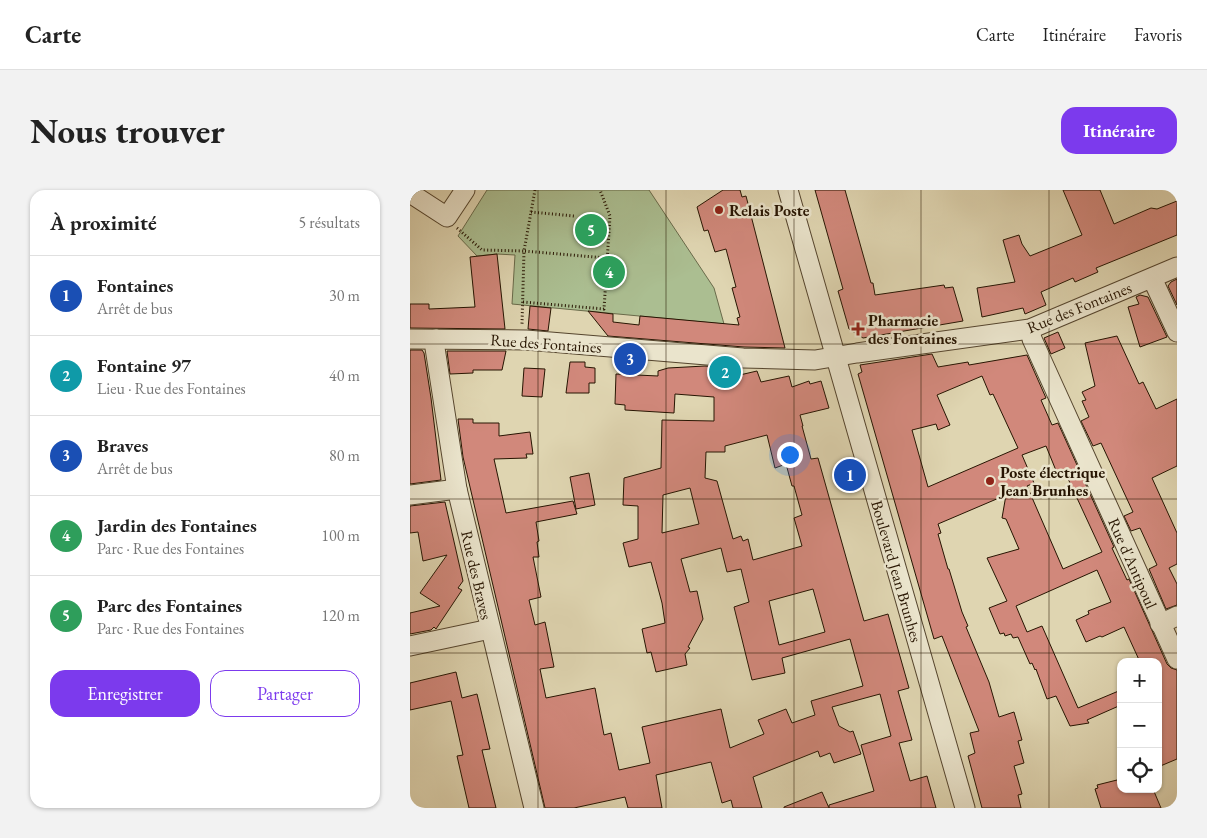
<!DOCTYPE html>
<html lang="fr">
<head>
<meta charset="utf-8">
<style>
	body { margin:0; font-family:"EB Garamond",serif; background:#f2f2f2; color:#222 }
	.controls { position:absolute; right:15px; bottom:15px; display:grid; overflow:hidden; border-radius:10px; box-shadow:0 1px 4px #0004 }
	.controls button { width:45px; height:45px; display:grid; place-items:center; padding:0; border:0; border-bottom:1px solid #e0e0e0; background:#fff; color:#222; font:25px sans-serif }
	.you { position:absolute; left:379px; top:264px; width:18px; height:18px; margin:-12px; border:4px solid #fff; border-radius:50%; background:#1a73e8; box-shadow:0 0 0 8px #1a73e833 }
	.badge { display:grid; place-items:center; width:32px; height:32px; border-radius:50%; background:#7c3aed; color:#fff; font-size:16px; font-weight:700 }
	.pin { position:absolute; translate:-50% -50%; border:2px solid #fff; box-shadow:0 1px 5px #0006 }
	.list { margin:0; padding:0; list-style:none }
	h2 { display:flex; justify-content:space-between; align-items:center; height:65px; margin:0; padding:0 20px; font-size:21px }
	h2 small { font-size:16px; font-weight:400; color:#767676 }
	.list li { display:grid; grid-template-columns:32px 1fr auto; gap:15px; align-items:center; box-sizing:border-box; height:80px; padding:0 20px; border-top:1px solid #e0e0e0 }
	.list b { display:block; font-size:19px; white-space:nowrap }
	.list p { margin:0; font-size:16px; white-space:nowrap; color:#767676 }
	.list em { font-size:16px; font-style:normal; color:#767676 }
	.actions { display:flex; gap:10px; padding:15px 20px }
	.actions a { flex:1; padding:11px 0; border:1px solid #7c3aed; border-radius:15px; text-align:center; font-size:18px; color:#7c3aed }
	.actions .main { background:#7c3aed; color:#fff }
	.icon { flex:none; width:28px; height:28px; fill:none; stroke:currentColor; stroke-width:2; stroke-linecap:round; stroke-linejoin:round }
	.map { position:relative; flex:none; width:767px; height:618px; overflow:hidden; border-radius:15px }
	header { display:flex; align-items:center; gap:30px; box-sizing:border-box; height:70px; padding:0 25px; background:#fff; border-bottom:1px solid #e0e0e0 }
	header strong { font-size:24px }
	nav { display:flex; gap:28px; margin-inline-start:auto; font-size:18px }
	.intro { display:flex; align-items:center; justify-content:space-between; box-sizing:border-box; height:120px; padding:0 30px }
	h1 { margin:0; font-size:35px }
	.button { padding:12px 22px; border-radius:15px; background:#7c3aed; color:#fff; font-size:18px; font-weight:700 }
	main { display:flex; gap:30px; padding:0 30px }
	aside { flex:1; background:#fff; border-radius:15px; box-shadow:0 1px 4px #0004 }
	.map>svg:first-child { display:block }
	.green { fill:#abbe91; stroke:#696a4a }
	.building { fill:#d1887b; stroke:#271502; fill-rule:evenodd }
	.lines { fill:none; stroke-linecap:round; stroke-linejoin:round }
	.minor-casing { stroke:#55452e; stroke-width:21 }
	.path { stroke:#271502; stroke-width:3; stroke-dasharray:1 2.5; stroke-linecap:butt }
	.minor { stroke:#eae4cc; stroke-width:19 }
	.grid { fill:none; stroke:#271502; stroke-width:1; stroke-opacity:0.55 }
	.poi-dot { fill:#8f2418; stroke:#eae4cc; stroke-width:2 }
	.labels { text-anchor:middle; stroke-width:5; stroke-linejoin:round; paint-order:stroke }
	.poi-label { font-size:16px; font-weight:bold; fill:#271502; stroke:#eae4cc; text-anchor:start }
	.street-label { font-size:16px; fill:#271502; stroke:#eae4cc }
</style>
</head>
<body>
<header>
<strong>Carte</strong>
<nav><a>Carte</a><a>Itinéraire</a><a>Favoris</a></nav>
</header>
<div class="intro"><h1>Nous trouver</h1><a class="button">Itinéraire</a></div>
<main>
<aside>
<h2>À proximité<small>5 résultats</small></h2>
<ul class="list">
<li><span class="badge" style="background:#1a4fb4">1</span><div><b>Fontaines</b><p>Arrêt de bus</p></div><em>30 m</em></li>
<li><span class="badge" style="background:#0f9aa8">2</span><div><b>Fontaine 97</b><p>Lieu · Rue des Fontaines</p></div><em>40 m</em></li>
<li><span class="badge" style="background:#1a4fb4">3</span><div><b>Braves</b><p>Arrêt de bus</p></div><em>80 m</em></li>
<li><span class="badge" style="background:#2e9e5b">4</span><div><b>Jardin des Fontaines</b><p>Parc · Rue des Fontaines</p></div><em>100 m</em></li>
<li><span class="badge" style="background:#2e9e5b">5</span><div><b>Parc des Fontaines</b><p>Parc · Rue des Fontaines</p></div><em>120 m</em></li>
</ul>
<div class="actions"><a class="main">Enregistrer</a><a>Partager</a></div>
</aside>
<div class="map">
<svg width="767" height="618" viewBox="0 0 767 618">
	<rect width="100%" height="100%" fill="#dfd5b1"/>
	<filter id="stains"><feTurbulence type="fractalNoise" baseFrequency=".004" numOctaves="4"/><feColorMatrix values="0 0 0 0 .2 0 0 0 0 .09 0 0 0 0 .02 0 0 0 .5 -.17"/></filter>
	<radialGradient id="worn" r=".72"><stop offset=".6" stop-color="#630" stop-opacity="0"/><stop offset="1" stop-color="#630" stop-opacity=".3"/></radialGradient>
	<path class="green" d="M77,0H239L304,98L314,134L102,114L105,65L87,64L67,66L48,46Z"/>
	<g class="building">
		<path d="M313,0H330L332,7L336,6L375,158L334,157L198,146L178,121L203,124V132L229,135L230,126L329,135L327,128L330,127L322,98L326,97L316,59L305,62L298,40L294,41L287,17Z"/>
		<path d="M405,0H435L461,93H463L465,105L534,95L535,98L543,97L553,131L453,148L439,139L428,101L433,99Z"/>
		<path d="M653,0H690L704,34L741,18L747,19L767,11V45L686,78L688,82L665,92L663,88L631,102L636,115L615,124L613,118L572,127L567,98L605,92L593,50L609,45L612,54L620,66L672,45Z"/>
		<path d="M87,64L95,139L0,138V114H19V119L65,117L60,67Z"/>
		<path d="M767,89V115L758,96L761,92Z"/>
		<path d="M730,105L738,107L757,147L730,157L718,117L729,114L726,107Z"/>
		<path d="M120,116L141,118L138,141L118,139Z"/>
		<path d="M648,142L655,158L641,164L634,148Z"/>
		<path d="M707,146L729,194L733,192L746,219L767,209V276L742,288L767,343V374L759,378L767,394V415L756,419L739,379L747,375L730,338L721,341L714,326L723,322L691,253L683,256L671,231L679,227L672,211L676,210L672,202L685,196L675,153Z"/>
		<path d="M0,160H12L14,163L21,208L31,290L0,294Z"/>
		<path d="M37,161H96L92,180H63V183L40,184Z"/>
		<path d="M522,164L528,177L558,172L559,175L617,165L636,208L631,210L642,235L648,233L704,357L702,358L717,390L719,389L757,474L761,478L767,480V569L748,577V472H730L714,437L692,447L690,446L676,452L666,430L679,424L678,421L701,412L687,380L606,416L617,442L632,436L668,518L711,500V515L677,530L679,533L660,536L646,506L637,509L626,479L625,480L622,473L620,474L608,447L603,448L601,444L595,446L594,443L590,444L579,418L597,411L577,368L609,359L596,329L592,328L596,305L528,334L531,343L528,344L538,379H539L552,422L558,436L556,437L579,492L589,527L604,522L612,550L608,551L614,573L604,576L612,604L608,605L611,618H572L558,566L565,563L560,543L569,541L532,446L524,449L448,184L452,182L450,175ZM572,186L580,205L583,204L608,258L518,297L502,240L526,234L528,240L540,235L527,205ZM636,256L647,283L654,280L692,362L653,379L617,296L624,293L612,265Z"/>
		<path d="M160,172H175V177L185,178V193H179V203H156Z"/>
		<path d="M295,176L319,178L321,187L347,181L351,192L379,186L382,197L399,191L400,194L411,191L419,218L390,225L393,236H392L401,269L408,268L454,431L478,424L499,498L488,501L502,550L489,553L500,591L517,586L526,618H419V615L464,601L451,555L481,546L470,504L422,517L429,536L440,542L443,541L451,564L424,573L420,563L410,567L408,561L343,587L352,618H323L321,610L312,613L301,572L246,585L252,618H218L215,607L164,618H135L53,267L48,229H63V233H89V246L120,242L123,264H116L117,268L84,269L96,323L163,311L167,324L126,332L129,351L127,352L129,367H123L131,407L119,410L125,435L135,432L144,477L130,479L136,508L185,498L194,545L201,543L209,580L240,573L232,537L311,519L320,558L354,544L348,530L376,519L382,533L405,525L401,511L453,496L440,449L372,468L375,483L342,490L324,417L339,412L331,379L317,382L311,358L271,369L280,402L287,401L293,429L278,457L280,458L275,464L277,475L246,482L241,462L237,463L232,439L255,433L252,413L241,372L219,377L213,353L228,349V316L213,315L214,288L251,278L252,230L304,231V207L265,204L264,223L215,220V215L205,214L206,184L248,186V181L258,178ZM357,245L365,278L376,274L382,296H384L392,325L384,328L392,356L343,370L338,349L333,351L331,346L323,349L307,291L295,288L296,262H315V256ZM280,298L289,334L252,343L253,305ZM403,399L415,442L369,455L359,411Z"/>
		<path d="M114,178L135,179L132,207L112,206Z"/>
		<path d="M179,283L185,315L166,319L160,287Z"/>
		<path d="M35,312L53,391L48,398L52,400L26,439L24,437L21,440L0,444V423L30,416L10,403L37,365L13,371L8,342L0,343V316Z"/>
		<path d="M46,482L52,508L67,504L80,559L72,560L86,618H59L47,566L53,565L41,511L0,520V493Z"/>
		<path d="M711,589V599H743L751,618H691L685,599L688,598L687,595Z"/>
		<path d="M412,602L419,618H374V617Z"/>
	</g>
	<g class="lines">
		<defs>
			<g id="minor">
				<path d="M378,0L555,618"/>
				<path d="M0,3L37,27L55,0"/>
				<path d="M742,88L767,142"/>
				<path d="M620,139L622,149L767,469"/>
				<path d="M0,149L116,150L333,168L405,170L447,163L620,139L767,77"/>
				<path d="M26,149L25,158L47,299L124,618"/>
				<path d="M0,305L47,299"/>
				<path d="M750,434L767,426"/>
				<path d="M0,456L80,439"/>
			</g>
		</defs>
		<use href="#minor" class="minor-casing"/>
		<g class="path">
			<path d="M125,0L114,61L196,68"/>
			<path d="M121,22L164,26"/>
			<path d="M47,38L72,60L114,61L112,134"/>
			<path d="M113,112L194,119L200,26L190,0"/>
		</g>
		<use href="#minor" class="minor"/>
	</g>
	<path class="grid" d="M128,0V618M256,0V618M384,0V618M511,0V618M639,0V618M0,154H767M0,309H767M0,463H767"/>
	<g class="poi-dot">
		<circle cx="309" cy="20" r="5"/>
		<path d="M445.5 131.5h5v5h5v5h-5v5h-5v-5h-5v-5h5z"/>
		<circle cx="580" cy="291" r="5"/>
	</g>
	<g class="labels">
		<g class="poi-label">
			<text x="319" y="26">Relais Poste</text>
			<text x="458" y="136">Pharmacie<tspan x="458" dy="18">des Fontaines</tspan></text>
			<text x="590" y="288">Poste électrique<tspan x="590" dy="18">Jean Brunhes</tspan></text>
		</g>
		<g class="street-label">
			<text transform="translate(669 117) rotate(-22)" y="6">Rue des Fontaines</text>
			<text transform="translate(136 153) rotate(4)" y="6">Rue des Fontaines</text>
			<text transform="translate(723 373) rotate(66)" y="6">Rue d'Antipoul</text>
			<text transform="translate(487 381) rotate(74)" y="6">Boulevard Jean Brunhes</text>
			<text transform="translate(67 385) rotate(77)" y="6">Rue des Braves</text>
		</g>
	</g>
	<rect width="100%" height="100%" filter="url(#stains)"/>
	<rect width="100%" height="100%" fill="url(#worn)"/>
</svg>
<div class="controls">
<button>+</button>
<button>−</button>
<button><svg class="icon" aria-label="locate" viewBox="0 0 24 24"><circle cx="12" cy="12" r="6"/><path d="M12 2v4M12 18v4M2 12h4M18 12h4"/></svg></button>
</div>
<div class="you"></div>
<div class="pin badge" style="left:440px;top:285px;background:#1a4fb4">1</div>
<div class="pin badge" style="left:315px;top:182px;background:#0f9aa8">2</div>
<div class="pin badge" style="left:220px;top:169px;background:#1a4fb4">3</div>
<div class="pin badge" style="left:199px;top:82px;background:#2e9e5b">4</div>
<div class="pin badge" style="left:181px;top:40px;background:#2e9e5b">5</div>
</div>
</main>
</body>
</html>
